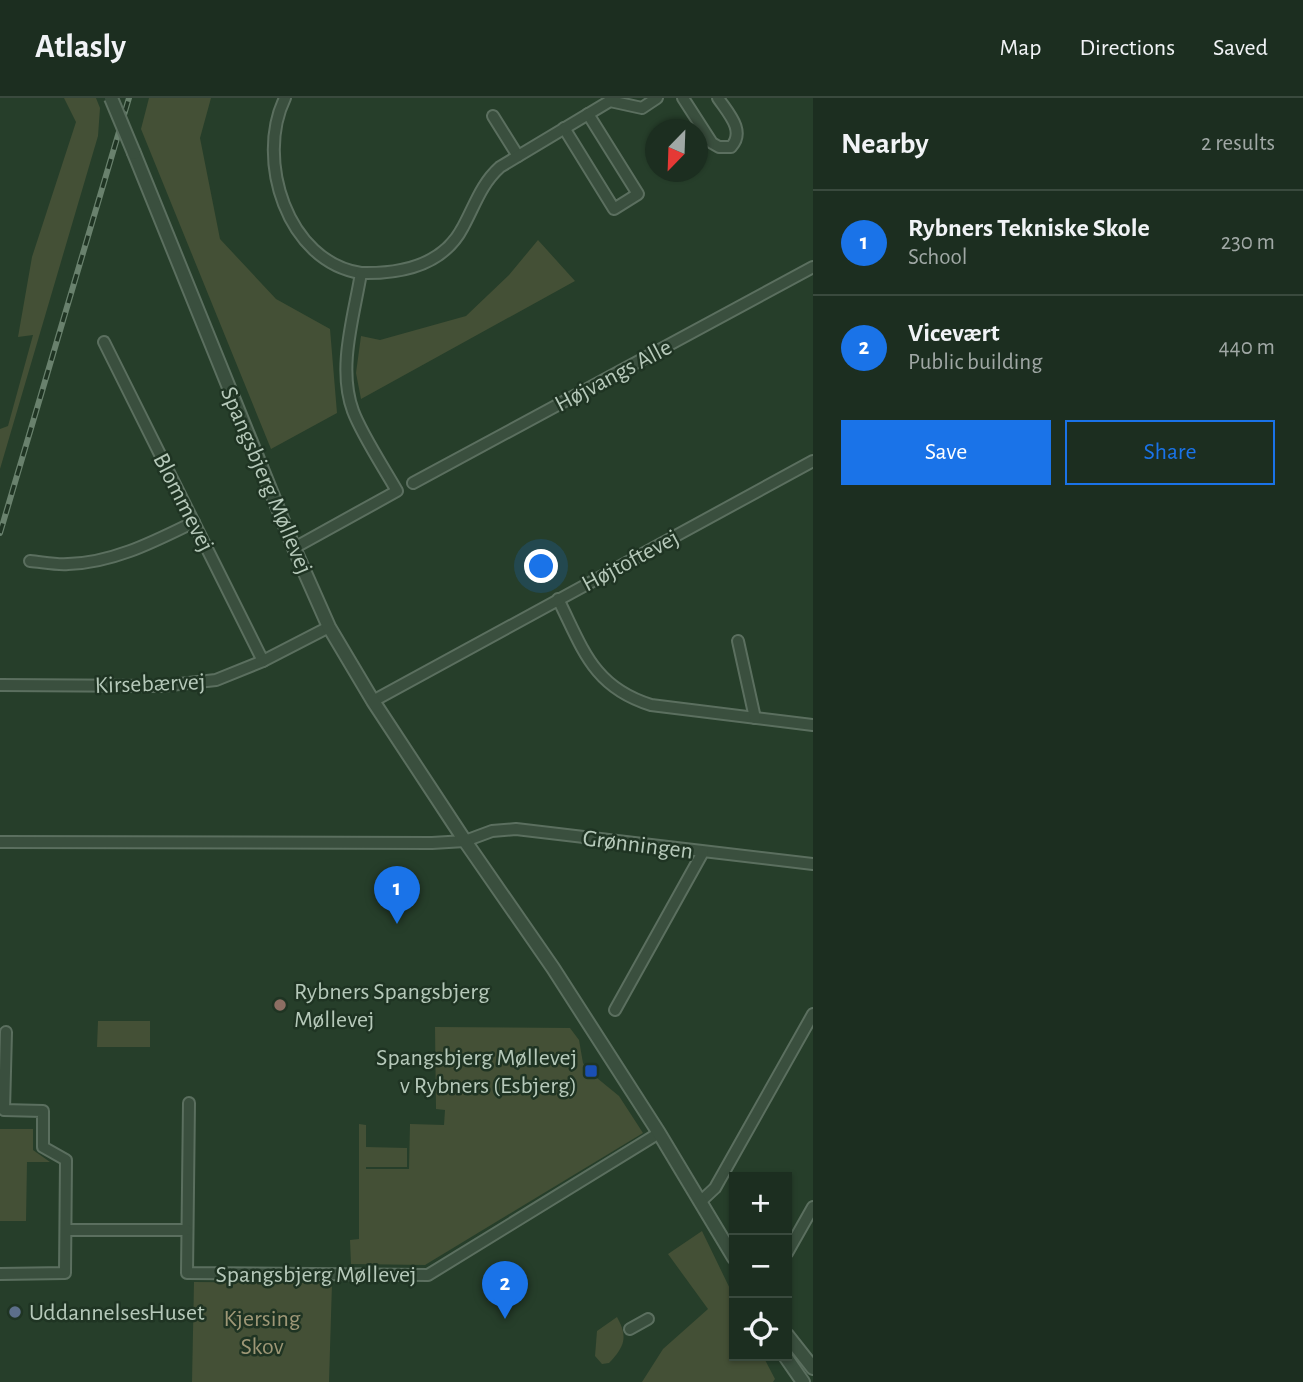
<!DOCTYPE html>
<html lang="en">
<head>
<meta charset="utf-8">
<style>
	body { margin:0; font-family:"Alegreya Sans",sans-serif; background:#253629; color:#f1f3f6 }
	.controls { position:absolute; right:21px; bottom:21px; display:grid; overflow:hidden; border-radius:0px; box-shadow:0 2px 5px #0004 }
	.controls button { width:63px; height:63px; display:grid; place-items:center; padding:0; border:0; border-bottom:2px solid #3a4a3e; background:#1c2e20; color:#f1f3f6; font:35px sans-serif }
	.compass { position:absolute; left:645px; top:21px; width:63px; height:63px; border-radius:50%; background:#1c2e20; box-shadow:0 2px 5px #0004; rotate:203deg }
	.you { position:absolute; left:542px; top:469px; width:24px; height:24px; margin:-18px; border:5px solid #fff; border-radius:50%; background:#1a73e8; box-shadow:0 0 0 10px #1a73e833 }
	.badge { display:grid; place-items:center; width:46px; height:46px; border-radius:50%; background:#1a73e8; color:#fff; font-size:23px; font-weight:700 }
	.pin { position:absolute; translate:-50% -58px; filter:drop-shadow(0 2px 4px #0008) }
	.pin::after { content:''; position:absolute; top:37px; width:24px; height:21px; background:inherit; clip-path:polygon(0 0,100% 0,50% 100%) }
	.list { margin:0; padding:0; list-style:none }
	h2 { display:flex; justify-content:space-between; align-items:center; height:91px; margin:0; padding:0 28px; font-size:30px }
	h2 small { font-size:23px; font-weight:400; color:#a0a8a5 }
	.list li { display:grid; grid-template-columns:46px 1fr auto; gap:21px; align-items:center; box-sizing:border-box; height:105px; padding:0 28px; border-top:2px solid #3a4a3e }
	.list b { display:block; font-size:26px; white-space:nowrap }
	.list p { margin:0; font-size:23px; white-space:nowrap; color:#a0a8a5 }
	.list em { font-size:23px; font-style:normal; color:#a0a8a5 }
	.actions { display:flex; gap:14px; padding:21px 28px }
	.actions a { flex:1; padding:16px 0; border:2px solid #1a73e8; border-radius:0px; text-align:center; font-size:24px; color:#1a73e8 }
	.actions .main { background:#1a73e8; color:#fff }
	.icon { flex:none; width:38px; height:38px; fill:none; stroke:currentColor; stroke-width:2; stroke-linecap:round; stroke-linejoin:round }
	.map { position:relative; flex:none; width:813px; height:1284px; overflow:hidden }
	header { display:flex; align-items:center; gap:42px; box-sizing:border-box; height:98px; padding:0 35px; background:#1c2e20; border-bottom:2px solid #3a4a3e }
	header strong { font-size:33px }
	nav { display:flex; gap:38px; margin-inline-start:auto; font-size:24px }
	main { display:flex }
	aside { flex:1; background:#1c2e20 }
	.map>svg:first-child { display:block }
	.green { fill:#445036 }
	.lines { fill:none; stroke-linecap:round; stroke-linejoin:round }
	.minor-casing { stroke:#5b6f5f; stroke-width:14 }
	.tertiary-casing { stroke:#5b6f5f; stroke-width:16 }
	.minor { stroke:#3a4f3e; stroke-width:10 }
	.tertiary { stroke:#3a4f3e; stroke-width:12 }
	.rail-casing { stroke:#69816d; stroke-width:6 }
	.rail { stroke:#1f3423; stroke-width:3.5; stroke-dasharray:10; stroke-linecap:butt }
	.tertiary-bridge-casing { stroke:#5b6f5f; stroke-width:16; stroke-linecap:butt }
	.tertiary-bridge { stroke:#3a4f3e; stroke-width:12 }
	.education-dot { fill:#8d6e63; stroke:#1f3423; stroke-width:2.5 }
	.transit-dot { fill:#1a4fb4; stroke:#1f3423; stroke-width:2.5 }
	.service-dot { fill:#5c6f8a; stroke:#1f3423; stroke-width:2.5 }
	.labels { text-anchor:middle; stroke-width:5; stroke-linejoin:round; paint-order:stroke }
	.street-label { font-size:24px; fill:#b6c9ba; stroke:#1f3423 }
	.poi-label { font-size:24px; fill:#b6c9ba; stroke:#1f3423; text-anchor:start }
	.park-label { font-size:24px; fill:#9e9776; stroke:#1f3423 }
</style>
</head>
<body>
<header>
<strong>Atlasly</strong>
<nav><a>Map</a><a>Directions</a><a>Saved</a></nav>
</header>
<main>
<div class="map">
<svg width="813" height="1284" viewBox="0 0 813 1284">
	<rect width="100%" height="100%" fill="#263e2a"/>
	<g class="green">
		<path d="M64,0H96L100,10L98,38L0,371V331L8,328L33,237L18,239L32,159L76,24Z"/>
		<path d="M149,0H211L200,40L220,141L276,201L330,231L337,315L271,351L141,31Z"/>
		<path d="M538,142L575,183L361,301L356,275L361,238L380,242L466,218L509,177Z"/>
		<path d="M98,923H150V949H97Z"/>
		<path d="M435,929L570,930L579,942L583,965L593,981L597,980L619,998L643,1035L425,1167L351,1166L350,1142L359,1141V1026L366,1027V1049L407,1050V1069H366V1071H409L410,1026L444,1027L445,1012L436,1011Z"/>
		<path d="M0,1031H33V1052L50,1064H27L26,1123H0Z"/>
		<path d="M702,1133L734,1199V1258H763L775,1281L773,1284H642L663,1251L708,1211L668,1156Z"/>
		<path d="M194,1184L332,1185L329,1284H192Z"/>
		<path d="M617,1219C628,1239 625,1248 609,1265L602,1266L595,1258L597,1233Z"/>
	</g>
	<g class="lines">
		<defs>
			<g id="minor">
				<path d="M285,0C255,61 287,164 361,175"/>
				<path d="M683,0L712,45L719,49H731C746,33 728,15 718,0"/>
				<path d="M493,18L518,58"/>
				<path d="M564,30L614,111L638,96L588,16"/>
				<path d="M104,244L263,563"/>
				<path d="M413,385L813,169"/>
				<path d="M294,450L397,393C384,370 362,337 353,313C337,270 354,218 361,175C400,176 443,168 463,129C475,107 481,86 500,69L610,3L642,10L657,0"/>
				<path d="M30,463C42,464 56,467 68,466C113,465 155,443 194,424"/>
				<path d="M558,501C583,551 593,589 651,607L813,627"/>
				<path d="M738,543L755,620"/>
				<path d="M0,587L161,588L216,582L263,563L329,529"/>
				<path d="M373,603L813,363"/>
				<path d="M0,744L432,745L465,743L492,733L516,731L813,766"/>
				<path d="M615,912L703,754"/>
				<path d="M189,1005L187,1175L428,1177L659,1035"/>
				<path d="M700,1104L715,1090L813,916"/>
				<path d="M66,1132H187"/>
				<path d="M787,1155L813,1109"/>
				<path d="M0,1176L65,1175L66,1062L43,1049V1013L4,1012L6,934"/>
				<path d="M630,1231L648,1221"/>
			</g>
			<g id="tertiary">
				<path d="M134,55L294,450L329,529L373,603L465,743L553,870L659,1035L734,1160"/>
				<path d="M787,1237L813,1270"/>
				<path d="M785,1258L803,1284"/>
			</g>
		</defs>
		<use href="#minor" class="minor-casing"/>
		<use href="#tertiary" class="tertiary-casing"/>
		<use href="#minor" class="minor"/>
		<use href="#tertiary" class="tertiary"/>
		<defs>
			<path id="rail" d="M0,435L129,0"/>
		</defs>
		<use href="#rail" class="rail-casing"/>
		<use href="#rail" class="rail"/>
		<defs>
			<path id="tertiary-bridge" d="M111,0L134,55"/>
		</defs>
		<use href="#tertiary-bridge" class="tertiary-bridge-casing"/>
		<use href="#tertiary-bridge" class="tertiary-bridge"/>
	</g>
	<circle class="education-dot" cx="280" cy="907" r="7"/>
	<rect class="transit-dot" x="584" y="966" width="14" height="14" rx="3.5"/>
	<circle class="service-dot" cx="15" cy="1214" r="7"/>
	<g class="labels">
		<g class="street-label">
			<text transform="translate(613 277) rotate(-28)" y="8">Højvangs Alle</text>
			<text transform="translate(267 382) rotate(67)" y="8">Spangsbjerg Møllevej</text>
			<text transform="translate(184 404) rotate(63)" y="8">Blommevej</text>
			<text transform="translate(630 462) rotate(-28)" y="8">Højtoftevej</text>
			<text transform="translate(150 585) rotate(-2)" y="8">Kirsebærvej</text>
			<text transform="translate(638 746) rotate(7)" y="8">Grønningen</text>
			<text x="316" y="1184">Spangsbjerg Møllevej</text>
		</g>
		<g class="poi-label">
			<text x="294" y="901">Rybners Spangsbjerg<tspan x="294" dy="28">Møllevej</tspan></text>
			<text x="577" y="967" text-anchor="end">Spangsbjerg Møllevej<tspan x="577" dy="28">v Rybners (Esbjerg)</tspan></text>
			<text x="29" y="1222">UddannelsesHuset</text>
		</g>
		<g class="park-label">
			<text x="262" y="1228">Kjersing<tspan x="262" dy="28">Skov</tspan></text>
		</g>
	</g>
</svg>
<div class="controls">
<button>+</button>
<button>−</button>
<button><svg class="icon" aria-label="locate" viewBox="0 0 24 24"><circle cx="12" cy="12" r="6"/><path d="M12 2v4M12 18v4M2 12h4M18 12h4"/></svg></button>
</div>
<svg class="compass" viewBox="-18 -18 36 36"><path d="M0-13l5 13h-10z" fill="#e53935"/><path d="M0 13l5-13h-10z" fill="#a0a8a5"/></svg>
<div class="you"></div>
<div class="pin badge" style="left:397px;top:826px">1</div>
<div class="pin badge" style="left:505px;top:1221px">2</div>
</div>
<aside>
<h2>Nearby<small>2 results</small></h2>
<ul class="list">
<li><span class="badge">1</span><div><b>Rybners Tekniske Skole</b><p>School</p></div><em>230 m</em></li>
<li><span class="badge">2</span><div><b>Vicevært</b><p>Public building</p></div><em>440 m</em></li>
</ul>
<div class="actions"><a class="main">Save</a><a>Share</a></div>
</aside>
</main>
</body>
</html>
